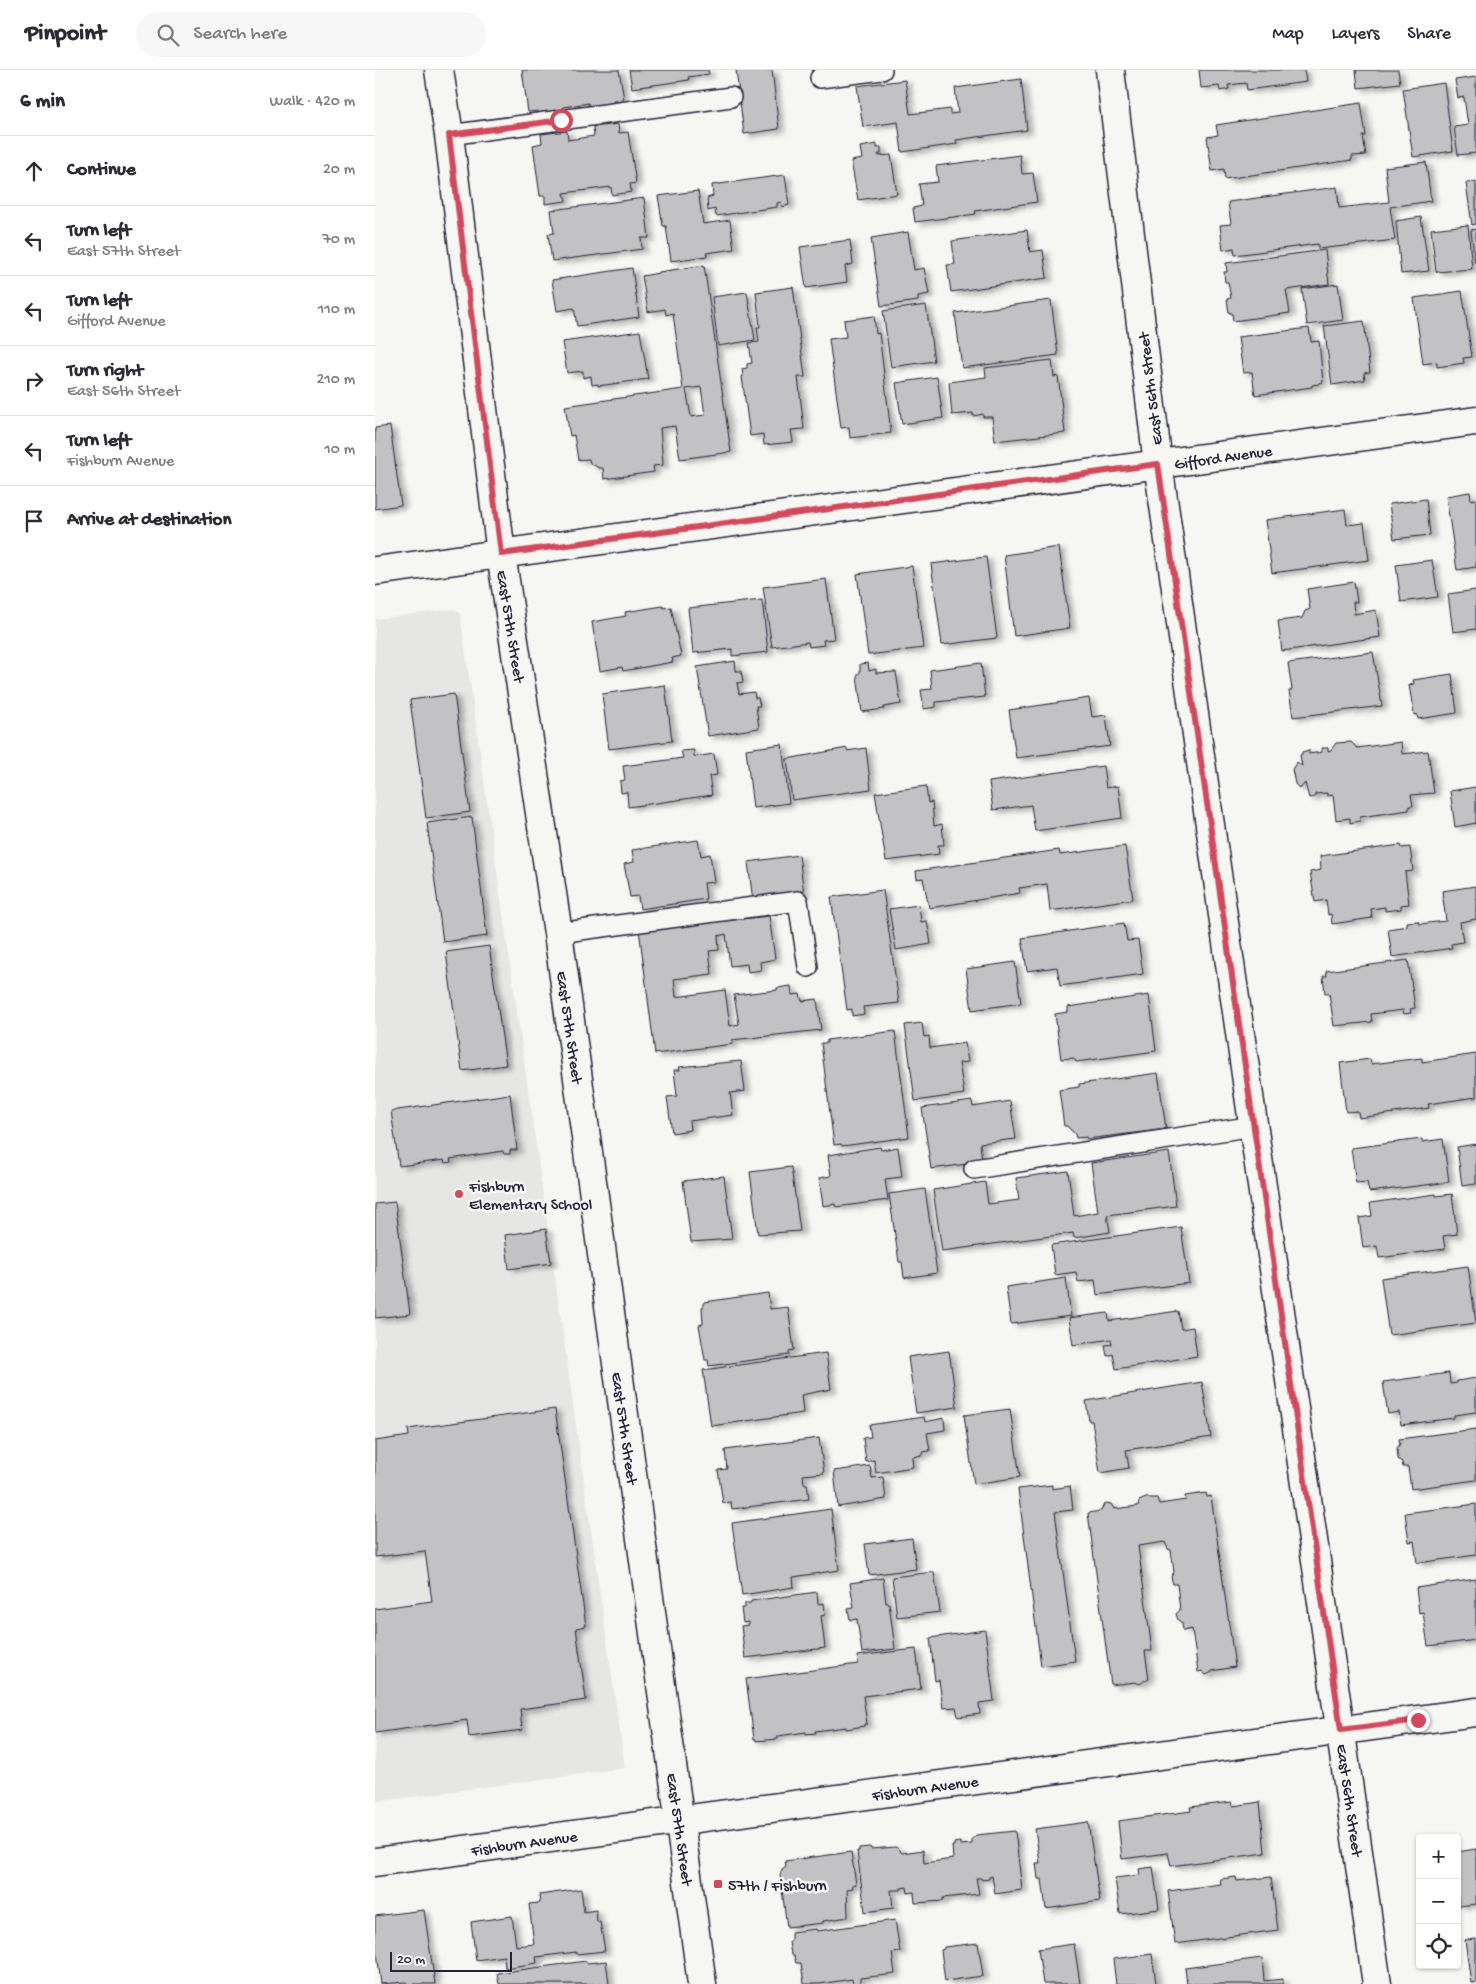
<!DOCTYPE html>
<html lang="en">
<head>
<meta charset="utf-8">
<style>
	body { margin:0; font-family:"Gochi Hand",sans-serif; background:#f7f7f7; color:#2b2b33 }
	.controls { position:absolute; right:15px; bottom:15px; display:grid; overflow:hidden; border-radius:5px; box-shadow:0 1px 4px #0004 }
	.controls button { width:45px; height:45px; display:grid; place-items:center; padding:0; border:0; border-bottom:1px solid #e1e1e2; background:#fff; color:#2b2b33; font:25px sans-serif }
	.scale { position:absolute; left:15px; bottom:12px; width:122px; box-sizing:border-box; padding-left:5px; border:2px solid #22223b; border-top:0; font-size:14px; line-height:18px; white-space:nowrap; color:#22223b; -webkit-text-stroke:4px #f6f6f2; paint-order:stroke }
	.stop { position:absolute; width:15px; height:15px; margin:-11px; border:4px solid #d1495b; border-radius:50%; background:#fff }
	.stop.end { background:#d1495b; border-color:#fff; box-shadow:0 1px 5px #0008 }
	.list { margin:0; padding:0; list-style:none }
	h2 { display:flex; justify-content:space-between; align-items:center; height:65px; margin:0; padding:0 20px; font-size:21px }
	h2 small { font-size:16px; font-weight:400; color:#7c7c81 }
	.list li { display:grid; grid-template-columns:32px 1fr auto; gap:15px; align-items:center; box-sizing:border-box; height:70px; padding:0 20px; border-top:1px solid #e1e1e2 }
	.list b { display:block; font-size:19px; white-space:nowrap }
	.list p { margin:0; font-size:16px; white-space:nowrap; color:#7c7c81 }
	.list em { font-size:16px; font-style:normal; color:#7c7c81 }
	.icon { flex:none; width:28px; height:28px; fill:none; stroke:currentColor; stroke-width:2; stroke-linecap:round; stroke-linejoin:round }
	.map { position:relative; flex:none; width:1101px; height:1914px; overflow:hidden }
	header { display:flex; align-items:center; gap:30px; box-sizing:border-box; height:70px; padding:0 25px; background:#fff; border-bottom:1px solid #e1e1e2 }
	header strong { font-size:24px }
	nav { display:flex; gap:28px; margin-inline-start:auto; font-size:18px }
	.search { width:350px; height:45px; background:#f7f7f7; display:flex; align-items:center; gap:12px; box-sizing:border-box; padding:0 18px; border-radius:28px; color:#7c7c81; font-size:19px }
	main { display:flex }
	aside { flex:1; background:#fff }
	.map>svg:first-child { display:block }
	.built { fill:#e6e6e4 }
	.building { fill:#c2c2c4; stroke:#22223b; fill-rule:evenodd; filter:url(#shadow) }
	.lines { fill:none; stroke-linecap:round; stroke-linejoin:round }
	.service-casing { stroke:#22223b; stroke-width:22 }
	.minor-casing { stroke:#22223b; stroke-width:31 }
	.service { stroke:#f6f6f2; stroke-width:19 }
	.minor { stroke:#f6f6f2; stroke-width:28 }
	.route { stroke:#d1495b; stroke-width:6 }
	.poi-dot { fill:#d1495b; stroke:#f6f6f2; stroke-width:2 }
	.labels { text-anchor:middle; stroke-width:5; stroke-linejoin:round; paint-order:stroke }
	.street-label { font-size:16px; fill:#22223b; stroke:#f6f6f2 }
	.poi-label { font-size:16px; fill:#22223b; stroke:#f6f6f2; text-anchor:start }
</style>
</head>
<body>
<header>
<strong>Pinpoint</strong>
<div class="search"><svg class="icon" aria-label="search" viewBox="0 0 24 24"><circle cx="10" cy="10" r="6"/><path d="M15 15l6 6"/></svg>Search here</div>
<nav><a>Map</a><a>Layers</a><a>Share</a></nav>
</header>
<main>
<aside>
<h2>6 min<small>Walk · 420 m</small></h2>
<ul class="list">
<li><svg class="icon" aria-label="ahead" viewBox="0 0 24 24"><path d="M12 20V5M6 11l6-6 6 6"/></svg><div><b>Continue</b></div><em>20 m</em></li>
<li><svg class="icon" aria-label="left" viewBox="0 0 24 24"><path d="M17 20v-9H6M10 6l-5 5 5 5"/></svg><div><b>Turn left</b><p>East 57th Street</p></div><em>70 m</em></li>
<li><svg class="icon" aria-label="left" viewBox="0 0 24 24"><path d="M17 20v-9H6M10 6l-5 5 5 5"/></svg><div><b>Turn left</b><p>Gifford Avenue</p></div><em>110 m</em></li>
<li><svg class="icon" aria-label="right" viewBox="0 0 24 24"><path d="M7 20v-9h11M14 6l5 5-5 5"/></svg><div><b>Turn right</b><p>East 56th Street</p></div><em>210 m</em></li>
<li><svg class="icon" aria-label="left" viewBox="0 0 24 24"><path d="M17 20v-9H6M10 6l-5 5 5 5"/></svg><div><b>Turn left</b><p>Fishburn Avenue</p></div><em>10 m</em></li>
<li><svg class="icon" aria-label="arrive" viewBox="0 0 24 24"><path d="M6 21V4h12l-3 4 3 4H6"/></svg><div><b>Arrive at destination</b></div></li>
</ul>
</aside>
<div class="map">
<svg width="1101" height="1914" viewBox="0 0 1101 1914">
	<defs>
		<filter id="shadow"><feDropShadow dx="5.5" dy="3" stdDeviation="2.5" flood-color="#0004"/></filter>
	</defs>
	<rect width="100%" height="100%" fill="#f6f6f2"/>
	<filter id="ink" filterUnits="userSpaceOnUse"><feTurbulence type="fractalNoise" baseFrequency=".02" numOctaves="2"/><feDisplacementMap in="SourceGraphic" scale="10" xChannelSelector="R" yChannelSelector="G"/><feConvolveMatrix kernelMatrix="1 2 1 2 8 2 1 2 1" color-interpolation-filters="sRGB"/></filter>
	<g filter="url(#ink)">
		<path class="built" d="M79,539L85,543L250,1698L0,1732V549Z"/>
		<g class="building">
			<path d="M147,0H244L249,29L238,30L240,40L215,43L213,33L188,37L190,46L164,50L163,41L153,42Z"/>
			<path d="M254,0H333L334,4L313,7L314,10L257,18Z"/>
			<path d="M361,0H397L404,59L369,64Z"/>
			<path d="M824,0H929L931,12L872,20L871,13L853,15L854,19L845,21L844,16L826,18Z"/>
			<path d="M981,0H1023L1025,13L983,18Z"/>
			<path d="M1101,7V83L1083,85L1079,57L1093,55L1089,27L1083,28L1080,10Z"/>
			<path d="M646,9L652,60L581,70L582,74L527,82L523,52L488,57L482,16L530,10L535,44L575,39V44L583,43L580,18Z"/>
			<path d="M1069,13L1078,81L1038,87L1028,19Z"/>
			<path d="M986,33L991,66H988L991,85L977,86V90L850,109L849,99L837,101L832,67L843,65L841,55Z"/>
			<path d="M243,54L244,63L253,62L261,113L255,114L256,122L237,125L236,117L189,123L191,131L170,134V126H165L158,75L167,73L166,64L192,61L193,70L219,66L218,57Z"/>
			<path d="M502,74V78L506,77V84H503L504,86L516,85L522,124L483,130L476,91L487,89L485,77Z"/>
			<path d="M645,85L647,104L658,103L662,132L600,141L601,144L540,152L538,138L547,136L544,114L563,112L561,96Z"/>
			<path d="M1051,92L1056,131L1015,137L1020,170L943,179V174L860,185L859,178L848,180L845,155L856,154L853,132L962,117L964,138L1014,132L1010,97Z"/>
			<path d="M410,105L414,135L407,137L406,132L402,133V137L341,146L340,139L333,141L332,128L338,126L337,115Z"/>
			<path d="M1101,112V154L1097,155L1091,113Z"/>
			<path d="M323,121L328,154L355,150L359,179L331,183L332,186L296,191L291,156H288L283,126Z"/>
			<path d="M269,128L274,168H266L267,179L177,191L173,164L179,163L176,140Z"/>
			<path d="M1046,147L1054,201L1026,204L1021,151Z"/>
			<path d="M1093,155L1097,199L1061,202L1056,159Z"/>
			<path d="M1101,159V193H1100L1096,160Z"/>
			<path d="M652,160L655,182L668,180L672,208L576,222L572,195L580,194L577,171Z"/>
			<path d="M533,162L539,200L549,198L554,224L543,226V231L506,236L496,168Z"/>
			<path d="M475,170L478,194L470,196L472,212L431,218L425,177Z"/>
			<path d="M950,180L954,214L911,220L915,243L858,251L857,243H854L852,229L856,228L853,212H850L849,202H852L851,193Z"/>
			<path d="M329,195L356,382L305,389L300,356L285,358L288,395L278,396L279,402L229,409L228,398H224L215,393L214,389L203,390L199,365L195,366L190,336L308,319L298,243L291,245L290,239L273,242L267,206L284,203V202ZM326,317L330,345L316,347L311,319Z"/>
			<path d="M257,198L264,247L202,256L199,238L182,241L177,210Z"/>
			<path d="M963,214L968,250L932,255L927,219Z"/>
			<path d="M418,217L430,307H423L429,359L416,360L418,372L389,375L388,364L375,366L367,307H368L367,299L372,298V294L377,293L374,273L384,272L382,257H385L381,222Z"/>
			<path d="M1087,221L1097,287L1088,288L1089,293L1062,297V292L1048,294L1039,228Z"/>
			<path d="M372,222L380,270L343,276L337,227Z"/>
			<path d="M676,230L683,285L587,298L580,243Z"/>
			<path d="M551,235L559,291L516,297L508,241Z"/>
			<path d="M499,246L501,264L504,263L516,363L475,368L474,357L466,358L454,269L471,267L469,250Z"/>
			<path d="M989,251L995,302L989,303L990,310L957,315L949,256Z"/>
			<path d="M934,258L936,272L944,271L948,312L944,313V314L937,315V317L880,325L877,302L868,303L863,267Z"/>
			<path d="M265,261L273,309L223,316V314L217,315L216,306L208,308V301L192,303L187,272Z"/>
			<path d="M677,290L679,307L683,306L690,363L620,371L617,347H608V344L598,346V343L577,345L574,312L611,307L610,298Z"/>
			<path d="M562,307L568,348L527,354L521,313Z"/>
			<path d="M15,356L26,435L0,439V358Z"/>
			<path d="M1095,422L1096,430L1101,429V497L1082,500L1071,426Z"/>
			<path d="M1051,429L1055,465L1019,469L1014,434Z"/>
			<path d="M970,439L972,455L989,453L994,490L897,503L890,450Z"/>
			<path d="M684,477L695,558L639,566L629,485Z"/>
			<path d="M611,487L622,568L567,575L556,494Z"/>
			<path d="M1057,490L1063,527L1026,532L1021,495Z"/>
			<path d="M537,496L548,578L493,585L482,504Z"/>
			<path d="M451,509L459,569L448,570L449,575L434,577L433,572L397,577L388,517Z"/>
			<path d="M979,512L982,532H978L979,544L1001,540L1005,567L907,581L903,551L927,548L930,541L935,539L932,519Z"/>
			<path d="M1101,520V559L1078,562L1073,524Z"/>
			<path d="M387,530L393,582L357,586V579L318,583L313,538Z"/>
			<path d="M288,536L289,538L296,537L306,586L297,588L298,592L248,601L247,597L225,601L217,552L251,546L250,542Z"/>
			<path d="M998,582L1007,636L918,647L914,621L917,620L913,593Z"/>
			<path d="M360,591L361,601H366L368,612L362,613L364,624L379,622L380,628H383L385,636H381L384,658L333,666L322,597Z"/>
			<path d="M493,593L494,601L501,599V603L521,602L526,634L509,637V639L487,642L482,606L485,602V594Z"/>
			<path d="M606,593L610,627L561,632V637L549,639L546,620L557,619L555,600Z"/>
			<path d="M1077,604L1082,643L1043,649L1042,644L1039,645L1034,615L1039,614L1038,610Z"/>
			<path d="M290,615L297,671L234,679L227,624Z"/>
			<path d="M79,624L95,742L51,748L35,630Z"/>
			<path d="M714,628L717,647L731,645L735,676L641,688L634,640Z"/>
			<path d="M976,672L982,678L1026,672L1027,684L1053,681L1059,723L1036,725L1038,736H1034V740L985,747V751L975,753V748L961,750L958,725L952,726V723L940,724V727L934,728L930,713L925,719L920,714L917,699L922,692L927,696L925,685L927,684V682L934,680V684L947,682V678H953V681L956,680L961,673Z"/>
			<path d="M407,674L414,733L378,738L371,679Z"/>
			<path d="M472,678V681L491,678L496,719L417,730L412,689Z"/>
			<path d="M319,680V687L339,684L342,705L334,706L337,725L253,737L252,722L246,723L245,711L250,710L248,696L308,688L306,681Z"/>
			<path d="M728,696L731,718L743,716L747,748L660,761L656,735L618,740L614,712Z"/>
			<path d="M551,716L553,733L557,732L559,756L567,754L569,775H563L564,784L511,791L500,723Z"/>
			<path d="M1101,717V753L1080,757L1075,721Z"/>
			<path d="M97,747L112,866L68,872L52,753Z"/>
			<path d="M323,770L326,786L335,784L339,812L329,813L331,829L265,839L263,826L255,827L249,794L259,792L257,780Z"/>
			<path d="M1026,775L1027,778L1035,777L1038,801L1030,802L1034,834L1026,835V839L1010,841V837L996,839L997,848L957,854L956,844L953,845L951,830L940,832L935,802L946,800L945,786Z"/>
			<path d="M750,776L758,829L675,841L672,814L644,818L645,823L554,838L548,808L542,809L541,801L684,780L685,785Z"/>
			<path d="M424,785L429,824L378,831L373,792Z"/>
			<path d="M1101,816V849L1085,852L1088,872L1076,874L1077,878L1017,887L1013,859L1032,856V852L1043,851L1044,854L1071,851L1067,821Z"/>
			<path d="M508,820L524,933L488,937L489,944L477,946V939L472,940L456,827Z"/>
			<path d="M544,835L546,852L552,851L556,874L521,880L514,839Z"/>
			<path d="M394,846L400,889L385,892L386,900L373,902L372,894L355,896L351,864L343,866L344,880L334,881L337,904L299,909L301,927L350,920L355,956L364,954L359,925L402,920V918L416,916L417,925L425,924L427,931L442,929L446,960L357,970L358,974L280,984L264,859L340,849V852Z"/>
			<path d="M749,853L752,871L763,870L768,904L685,916L682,897L652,901L647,868Z"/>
			<path d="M114,876L131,995L87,1001L71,882Z"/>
			<path d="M1033,890L1040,938L1035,939L1036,943L1029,944L1028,940L996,944L997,952L959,956L954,923H950L948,906H952L951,901Z"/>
			<path d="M640,892L646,933L597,940L591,899Z"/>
			<path d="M774,925L781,981L701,992L699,988L686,989L680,944L693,942V937Z"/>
			<path d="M547,953L549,967L554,966L555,978L590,973L593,992L584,993L589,1024L540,1031L530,955Z"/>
			<path d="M520,961L534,1067L467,1076L466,1074L459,1075L446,973H452V970Z"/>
			<path d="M1101,984V1027L1053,1034L1054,1038L984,1048L983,1041L971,1042L965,993L995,989L996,994L1047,988V992Z"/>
			<path d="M366,991L370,1021L355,1023L358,1045L314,1051L315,1060L297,1063L292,1027L302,1026L299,1000H305L304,997Z"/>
			<path d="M783,1003L791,1059L712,1069L711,1067L701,1068L700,1064L692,1056H689L684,1020L704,1017V1014Z"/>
			<path d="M135,1024L142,1080H135V1084H129L128,1081L75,1089L76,1092L70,1093L69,1090L24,1096L16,1041Z"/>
			<path d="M597,1031L598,1037L635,1031L641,1069L605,1073L607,1092L556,1099L547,1038Z"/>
			<path d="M1047,1069V1072L1068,1069L1074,1112L994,1122L992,1112L981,1113L976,1078Z"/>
			<path d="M1101,1074V1114L1087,1116L1082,1077Z"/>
			<path d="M505,1077L506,1080L523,1077L527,1107L510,1109L513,1130L461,1137L460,1134L448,1136L444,1108L456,1106L453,1085Z"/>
			<path d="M794,1082L801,1136L732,1145L735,1162L699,1168L698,1163L567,1181L558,1120L610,1112L613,1134L644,1130L641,1108L693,1101L699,1146L723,1142L716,1093Z"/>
			<path d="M416,1097L425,1161L383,1164L375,1102Z"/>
			<path d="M349,1106L357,1169L316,1172L308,1111Z"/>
			<path d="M550,1119L562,1203L529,1208L527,1192H524L514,1124Z"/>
			<path d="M1061,1124V1126L1077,1124L1082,1164L1068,1166L1070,1179L1004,1188L1002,1176L988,1178L984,1148L997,1146L995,1133Z"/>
			<path d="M20,1132L35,1244L0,1248V1134Z"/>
			<path d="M806,1157L814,1213L722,1225L720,1210L703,1212L701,1202L680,1205L676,1175Z"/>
			<path d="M171,1159L176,1193L134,1199L130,1165Z"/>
			<path d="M1093,1196L1101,1253L1014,1265L1006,1208Z"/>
			<path d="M691,1208L696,1246L636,1254L631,1217Z"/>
			<path d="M393,1223L395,1239L413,1237L419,1280L414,1281V1285L334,1296L333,1290H330L324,1255L328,1254L327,1237L329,1236V1232Z"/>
			<path d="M803,1241L806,1259L818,1257L822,1286L741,1299L738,1284L732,1286L730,1275L737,1274L736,1269L698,1275L694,1248L733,1243L734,1251Z"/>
			<path d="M574,1281L582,1337L541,1343L533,1287Z"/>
			<path d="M451,1283L456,1319L426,1325L428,1343L336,1356L328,1300Z"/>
			<path d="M1074,1303L1075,1314L1082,1313V1311L1101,1308V1342L1079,1345V1348L1026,1355L1024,1342L1013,1344L1008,1312Z"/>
			<path d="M827,1312L836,1367L751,1380L754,1398L725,1403L717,1351H714L711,1331Z"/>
			<path d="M180,1339L211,1556L201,1558L211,1630L145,1639L147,1660L94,1667L92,1650L0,1663V1539L57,1531L50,1481L0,1487V1371L34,1366L33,1359Z"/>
			<path d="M635,1339L645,1407L599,1414L589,1345Z"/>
			<path d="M549,1347L550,1352L569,1348L570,1360L552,1363L555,1381L547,1382V1385L537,1387L538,1397L501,1403L499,1390L491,1392L488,1368L496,1367L494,1355Z"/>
			<path d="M1101,1359V1410L1036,1419L1033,1397H1028L1027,1392L1023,1389L1022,1378L1025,1374L1024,1369Z"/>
			<path d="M444,1368L449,1403L428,1405L429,1414H432L434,1429L357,1439L356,1432L348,1433L343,1400L352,1399L350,1380Z"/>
			<path d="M495,1396L497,1408L508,1407L511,1429L463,1437L459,1401Z"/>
			<path d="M677,1415V1419L695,1416L698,1440L680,1442L700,1591L666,1596L643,1419Z"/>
			<path d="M831,1423L832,1427L836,1426L860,1597L837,1601V1602L831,1605L827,1601L823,1602L817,1559L808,1561L807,1553L803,1550L801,1544L805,1540L802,1514H798L796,1507L799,1502L796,1480L793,1479L790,1472L763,1476L777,1581H770L774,1609L770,1610L765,1614L760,1612L736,1615L713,1443L726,1441L729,1434L732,1433L736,1434L739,1439L763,1436L764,1431L771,1428H782L784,1434L811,1430L810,1426Z"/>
			<path d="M1101,1434V1485L1042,1493L1039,1471L1034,1472L1030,1443Z"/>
			<path d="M456,1439L464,1500L418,1507L419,1517L367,1525L357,1453Z"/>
			<path d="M537,1468L541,1499L494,1505L490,1474Z"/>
			<path d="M559,1502L565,1542L522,1547L517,1507Z"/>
			<path d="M508,1508L511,1533H514L520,1579L487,1583L482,1549L475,1550L473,1539L479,1538L475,1513Z"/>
			<path d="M1101,1509V1570L1053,1576L1048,1542L1044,1543L1041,1518Z"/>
			<path d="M442,1522L443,1534L449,1533L450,1545L446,1546L450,1578L370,1588L366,1556L373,1555V1552L368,1553L366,1538H370V1533H376V1531Z"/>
			<path d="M610,1560L619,1631L604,1633L605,1644L583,1647L581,1637L568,1638L564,1610L560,1611L555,1568Z"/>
			<path d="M541,1579L546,1619L488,1626L492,1654H489V1656L471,1659V1657L440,1661L441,1663L431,1664V1662L403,1666V1669L381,1671V1669H379L371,1609L483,1594L482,1586Z"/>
			<path d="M857,1732L858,1736L885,1732L890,1783L796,1796L793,1783L747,1789L743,1751L816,1741L815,1737Z"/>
			<path d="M713,1752L725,1831L671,1839L667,1809H663L661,1793H665L660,1759Z"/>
			<path d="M640,1761L647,1820L620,1824L617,1806L614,1807V1809L607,1810L606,1808H601L604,1824L568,1828V1831L540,1833L539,1822L533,1823L532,1817L526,1818V1820H516L518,1838L490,1842L482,1781H484V1778L495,1777L496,1779L521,1777L527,1783L548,1780L549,1793L578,1789L577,1776H579V1773L585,1772V1775L597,1774V1769L601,1765Z"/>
			<path d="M1101,1779V1834L1084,1836L1082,1822V1782Z"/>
			<path d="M476,1782L481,1814L477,1815L478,1818L472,1819L473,1847L448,1851V1853L412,1857L405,1805L407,1799L411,1796L410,1791Z"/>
			<path d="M778,1797L784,1839L745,1844L740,1808L765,1805L764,1799Z"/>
			<path d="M861,1807L862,1811L896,1807L903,1860L800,1874L793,1821L846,1814L845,1809Z"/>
			<path d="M206,1819L209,1842L221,1840L222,1852H225L230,1881L201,1884V1882L161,1887L162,1893L130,1898L129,1886L101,1890L96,1852L137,1846L141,1876L159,1874L154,1834L165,1833L164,1825Z"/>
			<path d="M49,1840L60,1914H33L32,1912L6,1914L0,1866V1846Z"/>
			<path d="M520,1850L525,1882L517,1883L520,1904L485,1908V1913L478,1914L477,1909L444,1914H429L426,1893H421L419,1886L416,1884L414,1872L416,1870V1862L441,1859L442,1861Z"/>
			<path d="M1101,1869V1912L1096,1913L1090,1870Z"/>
			<path d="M603,1873L608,1906L570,1911L566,1880L569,1879V1877Z"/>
			<path d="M699,1874L705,1914H668L663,1879Z"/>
			<path d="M777,1884L781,1914H741L738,1889Z"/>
			<path d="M887,1888L889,1911L908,1909V1914H812L810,1898Z"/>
			<path d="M211,1891L212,1893L231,1891L234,1914H124L122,1903Z"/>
		</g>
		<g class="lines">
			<defs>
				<g id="service">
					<path d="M445,8L507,0"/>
					<path d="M74,65L356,27"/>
					<path d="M183,863L423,831L433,897"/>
					<path d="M599,1099L879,1056"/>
				</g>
				<g id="minor">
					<path d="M64,0L74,65L126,484L183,863L327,1914"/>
					<path d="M735,0L783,394L1002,1914"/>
					<path d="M0,501L1101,351"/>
					<path d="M0,1792L1101,1642"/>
				</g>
			</defs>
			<use href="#service" class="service-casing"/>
			<use href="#minor" class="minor-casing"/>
			<use href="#service" class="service"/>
			<use href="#minor" class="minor"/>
		</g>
	</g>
	<g class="lines" filter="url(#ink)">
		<path class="route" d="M186,50L74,65L126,484L783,394L966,1660L1043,1650"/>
	</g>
	<g class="poi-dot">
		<circle cx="84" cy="1124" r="5"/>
		<rect x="338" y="1809" width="10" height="10" rx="2.5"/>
	</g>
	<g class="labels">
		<g class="street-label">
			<text transform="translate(774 319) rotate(-97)" y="6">East 56th Street</text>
			<text transform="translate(848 386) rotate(-8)" y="6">Gifford Avenue</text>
			<text transform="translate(137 556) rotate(81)" y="6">East 57th Street</text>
			<text transform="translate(196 957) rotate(82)" y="6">East 57th Street</text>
			<text transform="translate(251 1358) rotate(82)" y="6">East 57th Street</text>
			<text transform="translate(550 1717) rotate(-8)" y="6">Fishburn Avenue</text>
			<text transform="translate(976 1730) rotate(82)" y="6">East 56th Street</text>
			<text transform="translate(306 1759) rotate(82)" y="6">East 57th Street</text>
			<text transform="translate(149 1772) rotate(-8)" y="6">Fishburn Avenue</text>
		</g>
		<g class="poi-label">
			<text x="94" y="1121">Fishburn<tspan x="94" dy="18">Elementary School</tspan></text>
			<text x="353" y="1820">57th / Fishburn</text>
		</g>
	</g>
</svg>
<div class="controls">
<button>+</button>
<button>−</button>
<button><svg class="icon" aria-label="locate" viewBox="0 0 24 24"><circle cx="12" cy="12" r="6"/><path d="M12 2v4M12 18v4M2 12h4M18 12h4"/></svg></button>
</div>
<div class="scale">20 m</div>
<div class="stop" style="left:186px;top:50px"></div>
<div class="stop end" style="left:1043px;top:1650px"></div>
</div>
</main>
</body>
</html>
